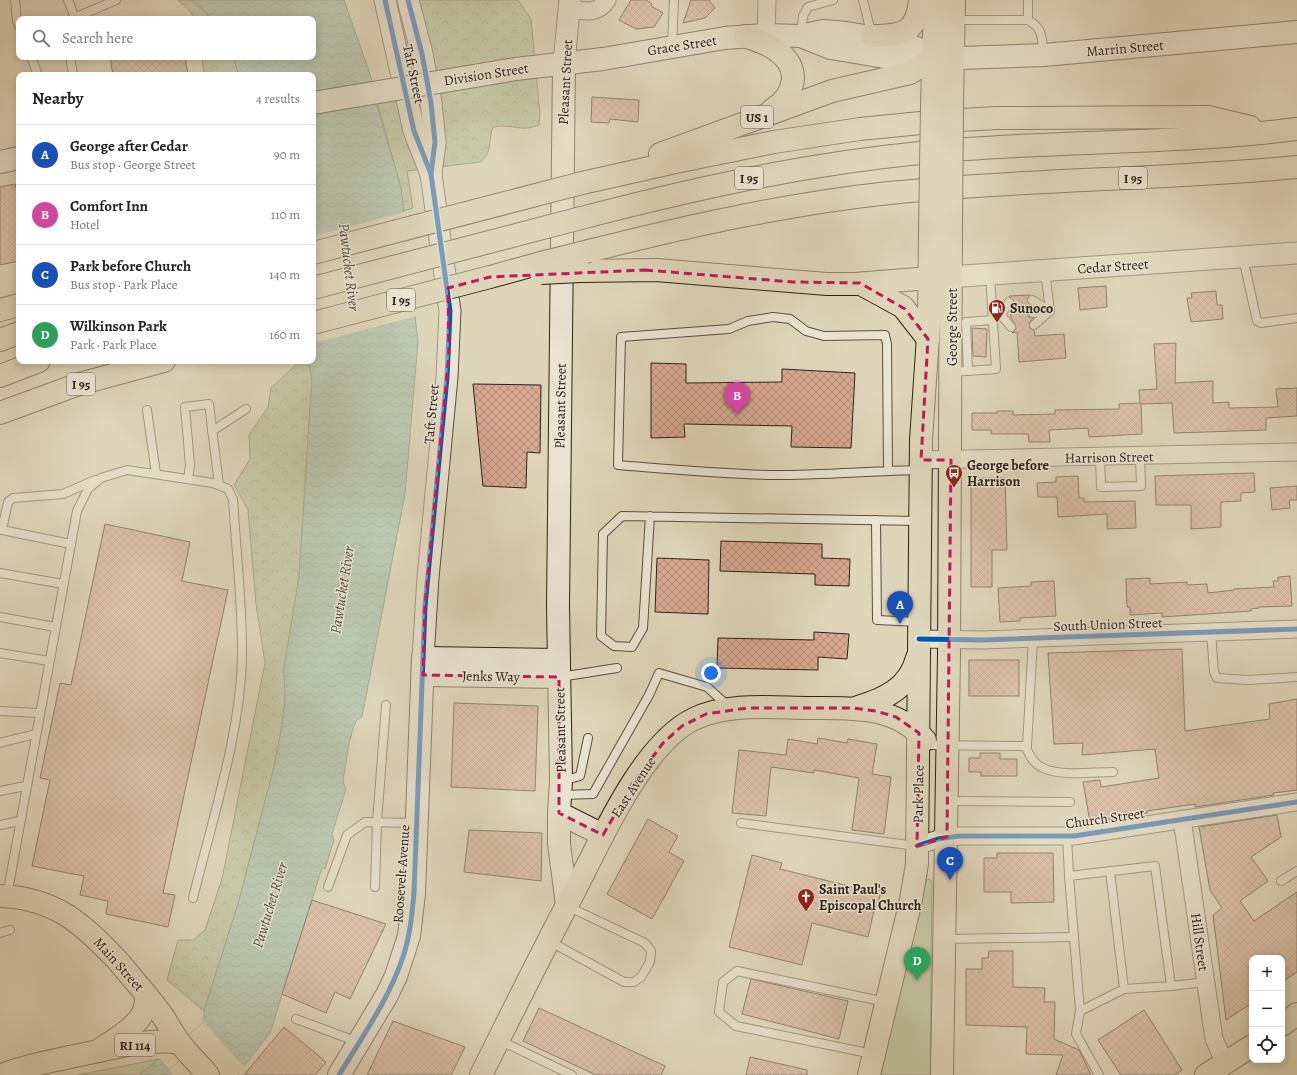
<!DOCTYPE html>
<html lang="en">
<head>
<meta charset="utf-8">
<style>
	body { margin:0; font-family:Alegreya,serif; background:#f2f2f2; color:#222 }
	.controls { position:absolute; right:12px; bottom:12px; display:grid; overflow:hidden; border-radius:8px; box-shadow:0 2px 10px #0003 }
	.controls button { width:36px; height:36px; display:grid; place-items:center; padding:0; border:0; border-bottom:1px solid #e0e0e0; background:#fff; color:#222; font:20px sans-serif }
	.you { position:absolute; left:711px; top:673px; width:14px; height:14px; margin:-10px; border:3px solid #fff; border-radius:50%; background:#1a73e8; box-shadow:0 0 0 6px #1a73e833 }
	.badge { display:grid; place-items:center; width:26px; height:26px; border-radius:50%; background:#0f766e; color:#fff; font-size:13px; font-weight:700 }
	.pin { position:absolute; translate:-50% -33px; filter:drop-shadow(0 1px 2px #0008) }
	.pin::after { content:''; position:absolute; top:21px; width:14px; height:12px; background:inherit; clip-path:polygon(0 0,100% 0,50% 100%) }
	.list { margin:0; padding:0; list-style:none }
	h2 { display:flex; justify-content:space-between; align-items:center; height:52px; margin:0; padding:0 16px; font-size:17px }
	h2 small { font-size:13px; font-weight:400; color:#767676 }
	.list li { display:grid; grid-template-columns:26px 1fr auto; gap:12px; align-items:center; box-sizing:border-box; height:60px; padding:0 16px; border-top:1px solid #e0e0e0 }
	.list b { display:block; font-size:15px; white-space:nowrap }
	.list p { margin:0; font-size:13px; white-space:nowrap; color:#767676 }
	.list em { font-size:13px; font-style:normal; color:#767676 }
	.icon { flex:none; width:22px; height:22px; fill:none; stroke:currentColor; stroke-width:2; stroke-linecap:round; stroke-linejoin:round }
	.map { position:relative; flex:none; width:1297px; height:1075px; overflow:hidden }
	.search { position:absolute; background:#fff; box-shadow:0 2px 10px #0003; left:16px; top:16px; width:300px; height:44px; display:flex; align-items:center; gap:10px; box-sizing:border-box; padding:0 14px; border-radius:8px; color:#767676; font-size:15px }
	.panel { position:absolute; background:#fff; box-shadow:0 2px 10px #0003; left:16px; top:72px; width:300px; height:292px; border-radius:8px }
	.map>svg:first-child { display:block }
	.forest { fill:url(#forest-crowns); stroke:#6e7054 }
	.green { fill:#aebf92; stroke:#6e7054 }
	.water { fill:url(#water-waves); stroke:#6b7c6f }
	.pier { fill:#dfd6b9 }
	.building { fill:url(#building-cross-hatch); stroke:#2e2016 }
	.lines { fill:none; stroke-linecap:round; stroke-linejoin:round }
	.service-casing { stroke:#5a4e3f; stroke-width:10 }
	.minor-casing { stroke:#5a4e3f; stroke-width:19 }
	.tertiary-casing { stroke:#5a4e3f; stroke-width:23 }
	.secondary-casing { stroke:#2e2016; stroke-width:24 }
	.primary-casing { stroke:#2e2016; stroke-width:24 }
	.motorway-casing { stroke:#2e2016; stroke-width:24 }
	.service { stroke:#eae4d2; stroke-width:8 }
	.minor { stroke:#eae4d2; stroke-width:17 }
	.tertiary { stroke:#eae4d2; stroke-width:21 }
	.secondary { stroke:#eae4d2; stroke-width:22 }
	.primary { stroke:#dfd6b9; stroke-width:22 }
	.motorway { stroke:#dfd6b9; stroke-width:22 }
	.secondary-bridge-casing { stroke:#2e2016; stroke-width:24; stroke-linecap:butt }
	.primary-bridge-casing { stroke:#2e2016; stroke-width:24; stroke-linecap:butt }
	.motorway-bridge-casing { stroke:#2e2016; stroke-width:24; stroke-linecap:butt }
	.secondary-bridge { stroke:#eae4d2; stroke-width:22 }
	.primary-bridge { stroke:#dfd6b9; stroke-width:22 }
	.motorway-bridge { stroke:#dfd6b9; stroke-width:22 }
	.cycleway-casing { stroke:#eae4d2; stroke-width:8 }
	.cycleway { stroke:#0057b8; stroke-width:5 }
	.marked { fill:none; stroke:#c2185b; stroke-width:3; stroke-dasharray:8 5; stroke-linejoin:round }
	.labels { text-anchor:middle; stroke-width:3; stroke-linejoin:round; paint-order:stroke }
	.shield { fill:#eae4d2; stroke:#665b4e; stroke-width:1 }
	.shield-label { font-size:13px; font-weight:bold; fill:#2e2016 }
	.street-label { font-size:14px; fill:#2e2016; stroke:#eae4d2 }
	.poi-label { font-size:14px; font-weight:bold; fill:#2e2016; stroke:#eae4d2; text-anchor:start }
	.water-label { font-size:15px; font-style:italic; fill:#4d4e43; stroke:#eae4d2 }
</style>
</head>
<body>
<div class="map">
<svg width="1297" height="1075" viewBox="0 0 1297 1075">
	<defs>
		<pattern id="forest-crowns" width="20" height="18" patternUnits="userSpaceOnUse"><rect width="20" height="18" fill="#aebf92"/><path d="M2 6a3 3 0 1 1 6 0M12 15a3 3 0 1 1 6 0" fill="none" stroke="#8e9b76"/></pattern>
		<pattern id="water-waves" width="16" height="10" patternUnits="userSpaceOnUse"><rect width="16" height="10" fill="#94baab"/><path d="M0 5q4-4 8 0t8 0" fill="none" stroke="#79978a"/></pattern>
		<pattern id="building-cross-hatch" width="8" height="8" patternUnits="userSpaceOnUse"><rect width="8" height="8" fill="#d9a992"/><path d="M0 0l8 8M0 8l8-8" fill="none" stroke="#b08976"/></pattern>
	</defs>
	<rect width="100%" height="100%" fill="#dfd6b9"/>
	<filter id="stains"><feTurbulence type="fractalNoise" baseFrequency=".005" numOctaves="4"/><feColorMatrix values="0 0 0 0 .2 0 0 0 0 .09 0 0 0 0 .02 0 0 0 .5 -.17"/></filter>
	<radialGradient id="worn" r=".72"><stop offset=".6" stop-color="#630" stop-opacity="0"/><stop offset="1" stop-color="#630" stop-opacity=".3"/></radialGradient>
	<g class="forest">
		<path d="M178,0H193L211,19H195L189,10Z"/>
		<path d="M391,0H518L531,19L540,114L539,125C521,133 512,123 493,127C488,140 493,153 480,162L407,171L413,208L403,211L401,188L376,98L396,84Z"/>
		<path d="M202,57H233L239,75H204Z"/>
		<path d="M300,361H309L312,380L299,577L284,667L285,703L281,731L274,767L238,904L204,1011L167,980L178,940H193L205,930L222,879L265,663L256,604L248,510L234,485L250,459L249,435L268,407L271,388Z"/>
	</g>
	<g class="green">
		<path d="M928,879L932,881L930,1075H881L923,885Z"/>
		<path d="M159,1059L139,1075H77Z"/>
	</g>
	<path class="water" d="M191,0H344L372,80L371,85L401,188L418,342L405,494L362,717L357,720L354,725L349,744L343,781L346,789L332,834L334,840L325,869L322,868L270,1033L237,1075H139L159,1059L169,1070L182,1059L173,1048L204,1022V1011L238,904L274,767L281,731L285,703L284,667L299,577L312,380L309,361H313V75H239L233,57H313V19H211L207,13Z"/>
	<g class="pier">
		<path d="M405,212L417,316L313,343V236Z"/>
		<path d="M204,1022L244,1067L237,1075H173L169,1070L182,1059L173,1048Z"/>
	</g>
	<g class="building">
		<path d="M631,0H646L652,4L651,6L663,13L654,27L636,29L619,20Z"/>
		<path d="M691,0H709L715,8L705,18L683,23Z"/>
		<path d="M110,57H185L188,75H113Z"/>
		<path d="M592,97L639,100L638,122L610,119L609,123L591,122Z"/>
		<path d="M15,184L19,199V261L0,265V187Z"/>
		<path d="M1106,286L1107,307L1080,310L1078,288Z"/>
		<path d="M1216,291L1217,305H1222L1223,319L1191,322L1187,298H1192L1191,293Z"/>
		<path d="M1030,295L1027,300L1033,307L1028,313L1029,317L1033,318L1029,323L1030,328L1034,330L1035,336L1064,334L1066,358L1019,362L1017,332L1012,333L1016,329L1015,324L1011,318L1010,311L1014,302L1009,296Z"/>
		<path d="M972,328L987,329L986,357L973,356Z"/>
		<path d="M1176,343L1175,383L1213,381V403L1229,402V408L1278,407L1276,389L1297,388V416L1266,418V430L1174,433L1172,403L1141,404L1142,434L1089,437L1088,428L1049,430L1050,442H1029L1028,434H991V430H972V413H997V411H1013V415L1055,414V410L1119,409V404L1140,403L1139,390L1157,389L1154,344Z"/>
		<path d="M651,363L686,364V383L782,382V369L855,373L851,448L791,447L792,426L684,424L685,437L651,438Z"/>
		<path d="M473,384L541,385L540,453L527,452L526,488L483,486Z"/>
		<path d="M1254,473L1255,492L1241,493V501L1221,502V527L1191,529V505H1156L1155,476Z"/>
		<path d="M1078,476L1079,498H1084V502L1135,501L1136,528L1107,529V514L1058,517L1057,497H1038L1037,483L1056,482V477Z"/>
		<path d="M971,478H1005L1007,550H992V587H971Z"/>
		<path d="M1297,486V500H1289L1290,508L1272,510L1270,488Z"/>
		<path d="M105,524L190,542L182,581L228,590L163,893L175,895L168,927L106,914L108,901L80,895L84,876L32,866L50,780L40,778L60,683L71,685Z"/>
		<path d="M721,541L822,544V558L850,559L849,586L815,585V574L720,571Z"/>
		<path d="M657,558L709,560L708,614L655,612Z"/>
		<path d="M1290,576L1292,606L1259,607V608L1251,609V611L1162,617V613L1130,615V607H1127L1126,579L1150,578V584L1187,582V585L1207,584L1208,593L1234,590V589L1274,587L1273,581H1278V577Z"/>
		<path d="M1054,581L1056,616L1020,618V621L1000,622L998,588L1031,586V582Z"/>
		<path d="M814,632L849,634L847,659L818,657V670L717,668L718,638L814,640Z"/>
		<path d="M1182,649L1185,731L1270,719L1269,704L1297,699V790L1273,793L1274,795L1195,807V804L1147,811V813L1090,822L1083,782L1100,780L1101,787L1159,778L1155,749L1082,755L1083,743L1054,744L1048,653Z"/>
		<rect x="969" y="660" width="50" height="36"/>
		<path d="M454,703L538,706L535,791L451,787Z"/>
		<path d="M818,738L847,743L848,739L877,744L872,774L891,777L884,834L852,830L859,778L814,770V773L771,767L766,816L732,813L739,750L786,755L788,739L817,744Z"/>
		<path d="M980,753H1000V759H1017V776H981V772H969V758H980Z"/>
		<path d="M1277,815L1281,837L1251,857L1268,881L1240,901L1254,921L1297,892V972L1282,982V958H1252V1003L1226,1020L1213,915L1222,908L1210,890L1199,827Z"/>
		<path d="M648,819L678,836L669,852L684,861L652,919L607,894Z"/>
		<path d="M469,830L542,833L541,881L464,872Z"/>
		<path d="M997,853H1053L1054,902L1011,903V892H984V858H997Z"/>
		<path d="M752,855L782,863L780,869L865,890L866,887L881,891L878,906H875L868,937L812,923L802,965L729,947Z"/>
		<path d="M312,900L386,924L350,999L335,992L326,1013L282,994Z"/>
		<path d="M989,951H1013V987L1045,988L1044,1002H1055L1054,1039L1079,1050L1091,1075H1056L1063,1055L1026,1054L1027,1027L966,1025V969H982V958H988Z"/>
		<path d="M751,979L848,1001L839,1039L742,1014Z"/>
		<path d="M539,1008L665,1066L661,1075H596L523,1041Z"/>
		<path d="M1144,1010L1182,1070L1175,1075H1121L1098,1040Z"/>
		<path d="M393,1021L465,1047L451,1075H367Z"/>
		<path d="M284,1027L326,1062L315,1075H244Z"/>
		<path d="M750,1057L807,1070V1075H746Z"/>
	</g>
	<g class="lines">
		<defs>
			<g id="service">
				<path d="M15,0L17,21L19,26"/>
				<path d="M68,0L75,18"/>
				<path d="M863,0L872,36"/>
				<path d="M1028,0V20"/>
				<path d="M72,19L116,0"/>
				<path d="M954,20H1028C1044,29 1041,38 1044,54"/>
				<path d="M801,35L803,16L808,7L833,0"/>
				<path d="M672,46L674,0"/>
				<path d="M31,57L38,75"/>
				<path d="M70,57L73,75"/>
				<path d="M1243,258L1257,321L1261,323L1297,318"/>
				<path d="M1045,271L1050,311"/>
				<path d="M1032,300L1050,311"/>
				<path d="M1009,302L1001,315L1011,327"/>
				<path d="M1033,313L1050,311"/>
				<path d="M1034,325L1050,311"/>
				<path d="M968,371L966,322L993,320"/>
				<path d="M952,372L996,369L990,275"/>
				<path d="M147,410L156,474"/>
				<path d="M212,431L246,409"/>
				<path d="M1100,457L1101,487L1141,486L1140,456"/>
				<path d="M888,471L887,344L885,335L824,336L806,331L790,319L773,317L748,321L729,329L621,337L618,465C669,469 722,474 774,475C822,475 871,471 920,470"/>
				<path d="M188,479L190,465L185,407L209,404L219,485"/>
				<path d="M650,516L643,628L632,647L614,646L601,636L603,534L622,516L920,521"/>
				<path d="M876,520L877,620L918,622"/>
				<path d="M71,544L2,530L8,502L13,498L63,494L95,480"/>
				<path d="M0,573L63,584"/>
				<path d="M0,617L55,627"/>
				<path d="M1211,632L1214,672L1217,678L1249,680L1297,677"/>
				<path d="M0,653L49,661"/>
				<path d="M560,677L617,668"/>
				<path d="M0,711L39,713"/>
				<path d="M0,743L35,734"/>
				<path d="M925,745L1027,746L1033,639"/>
				<path d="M1026,748C1030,755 1033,763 1041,767C1059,777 1092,772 1113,772"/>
				<path d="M562,781L580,776L588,738"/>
				<path d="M0,791L25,786"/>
				<path d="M562,795L593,794L649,695L659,673L707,687L728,706"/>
				<path d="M948,801L1070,802"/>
				<path d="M741,823L916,846"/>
				<path d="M0,825L19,821"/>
				<path d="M1067,836L1069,876"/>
				<path d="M1110,871L1124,989"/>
				<path d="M1281,881L1297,871"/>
				<path d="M328,887L347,835L365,822L416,823"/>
				<path d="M375,887L377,822L386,705"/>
				<path d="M7,896L77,511L88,489L101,478L127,470L213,483L228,489L233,499C236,549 242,600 242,650C242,731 212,820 193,898"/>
				<path d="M0,933L10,930"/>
				<path d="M945,939L1074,937"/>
				<path d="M549,941L624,982H634L641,977L650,962L651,951L645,943L567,906"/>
				<path d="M1171,986L1124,989L1080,1011L1069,876L1155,866L1171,986L1206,982"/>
				<path d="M1080,1011L1076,1034L1099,1075"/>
				<path d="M296,1019L358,1042"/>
				<path d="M499,1040L572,1075"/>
				<path d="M873,1054L736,1026L719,1012L723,982L737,971L886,1002"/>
			</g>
			<g id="minor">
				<path d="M569,9C584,11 598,15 607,0"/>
				<path d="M766,35L767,0"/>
				<path d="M921,460L1297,452"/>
				<path d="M919,639L983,640L1297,629"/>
				<path d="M1182,819L1214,1039L1225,1063"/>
				<path d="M917,846L938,839L959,836H1074L1297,802"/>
			</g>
			<g id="tertiary">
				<path d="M385,0L414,131L431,174"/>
				<path d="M408,0L422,54L431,103L435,142L431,174L450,311L447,377L428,578L423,658"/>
				<path d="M564,63L570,0"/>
				<path d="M934,278L1297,253"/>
			</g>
			<g id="secondary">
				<path d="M801,36L831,48L902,60L1044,55L1297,32"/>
				<path d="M564,63L558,606L561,781L559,813L603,835"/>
				<path d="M516,69L603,59L725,38L766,35L801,36L823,31L847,33L905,43L925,52L933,58"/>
				<path d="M0,162L19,158"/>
				<path d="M423,675L559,677"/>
				<path d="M559,813V844L567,905"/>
				<path d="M339,1075L387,995L396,976L409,936L414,893L423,658L559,660"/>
			</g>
			<g id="primary">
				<path d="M872,36C902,36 917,33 920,0"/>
				<path d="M952,103L954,0"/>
				<path d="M932,106L935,0"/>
				<path d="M858,707C885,699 909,688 917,658"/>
				<path d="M0,896C55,898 82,923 118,961C133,979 148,996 162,1015C168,1024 173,1034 180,1043C188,1054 199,1064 208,1075"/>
				<path d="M1282,1025L1297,1014"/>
				<path d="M102,1048C114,1041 140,1024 144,1010C146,1005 146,999 146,994"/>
				<path d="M2,1075C24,1066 48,1062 70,1057C101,1051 149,1037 179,1043"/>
				<path d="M481,1075C512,1013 543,950 576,888C601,840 643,743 694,719C729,702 774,708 812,708C854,708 896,706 925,740"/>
				<path d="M869,1075L911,900L917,864L921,440L929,321L930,231"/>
				<path d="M942,1075L949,654L951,230"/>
				<path d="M1206,1075L1252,1046"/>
			</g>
			<g id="motorway">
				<path d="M745,36C756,40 767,43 776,50C802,67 796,95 772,110"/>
				<path d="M660,154L832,91L910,73L933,58"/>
				<path d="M582,183L680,161L774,142L860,129L941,121L998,118L1208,117L1250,127"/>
				<path d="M581,218C693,189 805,164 920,153C1045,140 1172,145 1297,129"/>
				<path d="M589,251C688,226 787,204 889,193C1024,179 1161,180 1297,167"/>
				<path d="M580,271L656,270L827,284H855L930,278"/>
				<path d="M490,277L541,263"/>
				<path d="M861,284L903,307L928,339"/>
				<path d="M0,310L19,305"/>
				<path d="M0,340L19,333"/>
				<path d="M0,376L39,361"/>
				<path d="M0,413L79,384L164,361"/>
			</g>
		</defs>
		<use href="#service" class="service-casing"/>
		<use href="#minor" class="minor-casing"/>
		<use href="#tertiary" class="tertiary-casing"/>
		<use href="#secondary" class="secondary-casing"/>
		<use href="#primary" class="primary-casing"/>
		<use href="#motorway" class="motorway-casing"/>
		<use href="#service" class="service"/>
		<use href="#minor" class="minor"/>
		<use href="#tertiary" class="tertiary"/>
		<use href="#secondary" class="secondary"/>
		<use href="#primary" class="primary"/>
		<use href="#motorway" class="motorway"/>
		<defs>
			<path id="secondary-bridge" d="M313,103L516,69"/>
			<g id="primary-bridge">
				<path d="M951,230L952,103"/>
				<path d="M930,231L932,106"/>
			</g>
			<g id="motorway-bridge">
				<path d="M313,253L582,183"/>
				<path d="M541,263L589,251"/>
				<path d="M541,273L580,271"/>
				<path d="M313,288L581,218"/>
				<path d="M313,323L490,277"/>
			</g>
		</defs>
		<use href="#secondary-bridge" class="secondary-bridge-casing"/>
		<use href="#primary-bridge" class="primary-bridge-casing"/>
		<use href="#motorway-bridge" class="motorway-bridge-casing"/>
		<use href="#secondary-bridge" class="secondary-bridge"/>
		<use href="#primary-bridge" class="primary-bridge"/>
		<use href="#motorway-bridge" class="motorway-bridge"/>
		<defs>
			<g id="cycleway">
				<path d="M385,0L414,131L431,174"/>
				<path d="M919,639L983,640L1297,629"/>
				<path d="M917,846L938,839L959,836H1074L1297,802"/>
				<path d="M339,1075C362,1037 389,999 403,957C410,936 412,915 414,893L425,606L447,377L450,311L431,174L435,142L431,103L422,54L408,0"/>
			</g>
		</defs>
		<use href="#cycleway" class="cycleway-casing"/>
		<use href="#cycleway" class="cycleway"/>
	</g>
	<path d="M0 0H1297V1075H0ZM645,270L793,282L860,283L905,309L928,339L921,460H951L947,837L917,846L919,733L896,717L876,711L853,708H747L706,714L682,726L663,743L632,785L603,835L559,813V677L423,675L425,606L449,355L448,288L490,277Z" fill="#dfd6b9" fill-opacity=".55" fill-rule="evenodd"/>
	<path class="marked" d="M645,270L793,282L860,283L905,309L928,339L921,460H951L947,837L917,846L919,733L896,717L876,711L853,708H747L706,714L682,726L663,743L632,785L603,835L559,813V677L423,675L425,606L449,355L448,288L490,277Z"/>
	<defs>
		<symbol id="fuel-pin" viewBox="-11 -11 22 30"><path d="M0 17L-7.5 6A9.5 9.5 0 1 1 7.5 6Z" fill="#8f2418" stroke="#eae4d2"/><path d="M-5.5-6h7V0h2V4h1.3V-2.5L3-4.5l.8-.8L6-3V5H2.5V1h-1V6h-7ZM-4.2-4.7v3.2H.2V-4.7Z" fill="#fff"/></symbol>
		<symbol id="bus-pin" viewBox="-11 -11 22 30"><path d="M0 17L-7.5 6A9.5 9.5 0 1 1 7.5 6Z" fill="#8f2418" stroke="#eae4d2"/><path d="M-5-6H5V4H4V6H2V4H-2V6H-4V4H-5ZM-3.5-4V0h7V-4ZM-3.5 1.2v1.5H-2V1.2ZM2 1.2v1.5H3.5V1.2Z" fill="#fff"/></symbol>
		<symbol id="church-pin" viewBox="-11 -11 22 30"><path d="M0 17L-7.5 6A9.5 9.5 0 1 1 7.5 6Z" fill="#8f2418" stroke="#eae4d2"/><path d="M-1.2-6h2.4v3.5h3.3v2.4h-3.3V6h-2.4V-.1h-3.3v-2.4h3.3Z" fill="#fff"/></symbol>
	</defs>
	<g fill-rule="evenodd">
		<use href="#fuel-pin" x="987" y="298" width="20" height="27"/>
		<use href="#bus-pin" x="944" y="463" width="20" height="27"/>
		<use href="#church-pin" x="796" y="887" width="20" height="27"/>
	</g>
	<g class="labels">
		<g class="shield">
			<rect x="741" y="106" width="32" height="22" rx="3"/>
			<rect x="735" y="167" width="28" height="22" rx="3"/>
			<rect x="1119" y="167" width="28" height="22" rx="3"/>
			<rect x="387" y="289" width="28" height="22" rx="3"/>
			<rect x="67" y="373" width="28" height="22" rx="3"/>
			<rect x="115" y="1034" width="40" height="22" rx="3"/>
		</g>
		<g class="shield-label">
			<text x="757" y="122">US 1</text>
			<text x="749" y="183">I 95</text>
			<text x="1133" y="183">I 95</text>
			<text x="401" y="305">I 95</text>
			<text x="81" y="389">I 95</text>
			<text x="135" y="1050">RI 114</text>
		</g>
		<g class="street-label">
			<text transform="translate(682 45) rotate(-9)" y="5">Grace Street</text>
			<text transform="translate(1125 48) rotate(-5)" y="5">Marrin Street</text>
			<text transform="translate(414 74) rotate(78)" y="5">Taft Street</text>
			<text transform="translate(486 74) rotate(-9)" y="5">Division Street</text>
			<text transform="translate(565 82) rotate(-87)" y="5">Pleasant Street</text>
			<text transform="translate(1113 266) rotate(-4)" y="5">Cedar Street</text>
			<text transform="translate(952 327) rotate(-90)" y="5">George Street</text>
			<text transform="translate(560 406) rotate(-89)" y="5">Pleasant Street</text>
			<text transform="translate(431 414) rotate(-85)" y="5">Taft Street</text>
			<text transform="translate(1109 457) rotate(-1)" y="5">Harrison Street</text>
			<text transform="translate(1108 624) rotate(-2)" y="5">South Union Street</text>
			<text transform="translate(491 676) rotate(1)" y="5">Jenks Way</text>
			<text transform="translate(560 730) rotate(-91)" y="5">Pleasant Street</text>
			<text transform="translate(633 787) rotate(-57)" y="5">East Avenue</text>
			<text transform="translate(918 794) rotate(-89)" y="5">Park Place</text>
			<text transform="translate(1105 818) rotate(-8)" y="5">Church Street</text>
			<text transform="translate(401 874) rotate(-86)" y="5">Roosevelt Avenue</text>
			<text transform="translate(1200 942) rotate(82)" y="5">Hill Street</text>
			<text transform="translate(119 964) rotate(48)" y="5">Main Street</text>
		</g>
		<g class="poi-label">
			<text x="1010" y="313">Sunoco</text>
			<text x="967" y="470">George before<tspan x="967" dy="16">Harrison</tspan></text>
			<text x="819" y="894">Saint Paul's<tspan x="819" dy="16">Episcopal Church</tspan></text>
		</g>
		<g class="water-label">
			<text transform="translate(349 267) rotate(83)" y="5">Pawtucket River</text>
			<text transform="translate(342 590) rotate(-81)" y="5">Pawtucket River</text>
			<text transform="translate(270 905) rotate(-73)" y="5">Pawtucket River</text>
		</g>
	</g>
	<rect width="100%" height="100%" filter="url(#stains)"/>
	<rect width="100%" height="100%" fill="url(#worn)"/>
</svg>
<div class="controls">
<button>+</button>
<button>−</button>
<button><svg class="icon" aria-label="locate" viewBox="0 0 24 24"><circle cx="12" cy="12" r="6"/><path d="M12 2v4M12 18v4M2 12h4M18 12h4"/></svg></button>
</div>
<div class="you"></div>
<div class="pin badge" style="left:900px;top:624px;background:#1a4fb4">A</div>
<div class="pin badge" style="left:737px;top:415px;background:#d1479c">B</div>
<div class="pin badge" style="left:950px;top:880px;background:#1a4fb4">C</div>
<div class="pin badge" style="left:917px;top:980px;background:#2e9e5b">D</div>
<div class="search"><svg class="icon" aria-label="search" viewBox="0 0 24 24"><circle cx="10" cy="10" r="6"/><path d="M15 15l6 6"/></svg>Search here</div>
<section class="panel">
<h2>Nearby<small>4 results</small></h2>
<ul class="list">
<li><span class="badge" style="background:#1a4fb4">A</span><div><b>George after Cedar</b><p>Bus stop · George Street</p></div><em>90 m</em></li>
<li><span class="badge" style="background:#d1479c">B</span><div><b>Comfort Inn</b><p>Hotel</p></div><em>110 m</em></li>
<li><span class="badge" style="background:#1a4fb4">C</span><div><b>Park before Church</b><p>Bus stop · Park Place</p></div><em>140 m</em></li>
<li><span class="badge" style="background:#2e9e5b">D</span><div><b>Wilkinson Park</b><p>Park · Park Place</p></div><em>160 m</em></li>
</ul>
</section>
</div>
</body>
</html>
